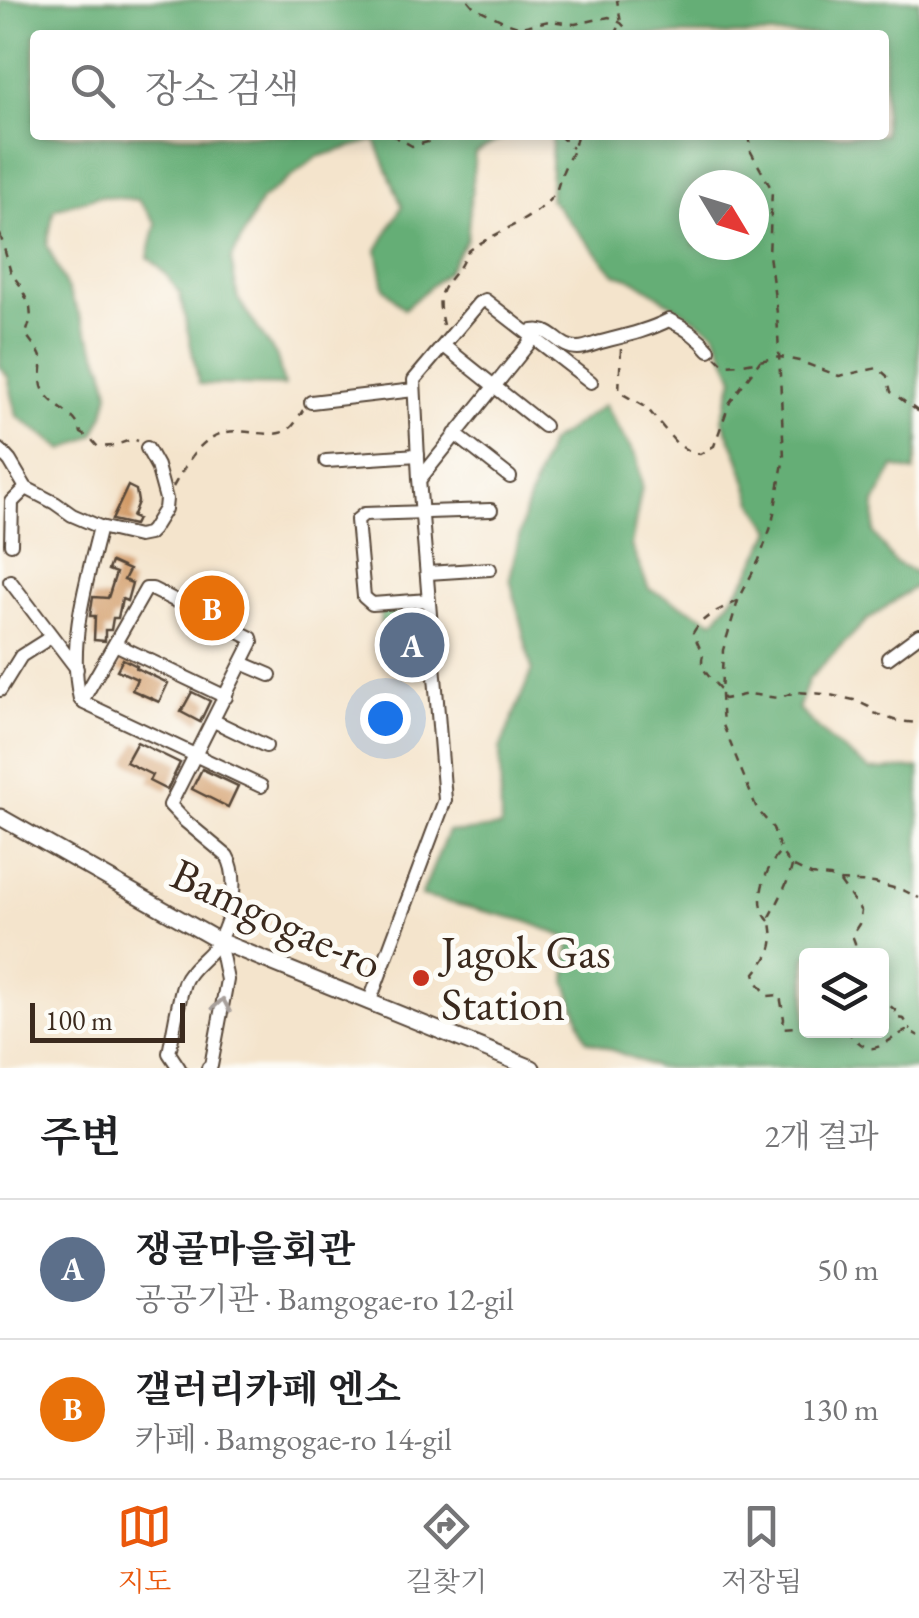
<!DOCTYPE html>
<html lang="ko">
<head>
<meta charset="utf-8">
<style>
	body { margin:0; font-family:"EB Garamond","Noto Serif KR",serif; background:#f2f2f2; color:#202124 }
	.controls { position:absolute; right:30px; bottom:30px; display:grid; overflow:hidden; border-radius:10px; box-shadow:0 5px 15px #0003 }
	.controls button { width:90px; height:90px; display:grid; place-items:center; padding:0; border:0; border-bottom:2px solid #e0e0e0; background:#fff; color:#202124; font:50px sans-serif }
	.compass { position:absolute; left:679px; top:170px; width:90px; height:90px; border-radius:50%; background:#fff; box-shadow:0 5px 15px #0003; rotate:128deg }
	.scale { position:absolute; left:30px; bottom:25px; width:155px; box-sizing:border-box; padding-left:10px; border:5px solid #3b2a1e; border-top:0; font-size:28px; line-height:35px; white-space:nowrap; color:#3b2a1e; -webkit-text-stroke:8px #fdfcf7; paint-order:stroke }
	.you { position:absolute; left:385px; top:718px; width:35px; height:35px; margin:-25px; border:8px solid #fff; border-radius:50%; background:#1a73e8; box-shadow:0 0 0 15px #1a73e833 }
	.badge { display:grid; place-items:center; width:65px; height:65px; border-radius:50%; background:#ea580c; color:#fff; font-size:32px; font-weight:700 }
	.pin { position:absolute; translate:-50% -50%; border:5px solid #fff; box-shadow:0 2px 10px #0006 }
	.list { margin:0; padding:0; list-style:none }
	h2 { display:flex; justify-content:space-between; align-items:center; height:130px; margin:0; padding:0 40px; font-size:42px }
	h2 small { font-size:32px; font-weight:400; color:#757577 }
	.list li { display:grid; grid-template-columns:65px 1fr auto; gap:30px; align-items:center; box-sizing:border-box; height:140px; padding:0 40px; border-top:2px solid #e0e0e0 }
	.list b { display:block; font-size:38px; white-space:nowrap }
	.list p { margin:0; font-size:32px; white-space:nowrap; color:#757577 }
	.list em { font-size:32px; font-style:normal; color:#757577 }
	.icon { flex:none; width:55px; height:55px; fill:none; stroke:currentColor; stroke-width:2; stroke-linecap:round; stroke-linejoin:round }
	.map { position:relative; flex:none; width:919px; height:1068px; overflow:hidden }
	.search { position:absolute; background:#fff; box-shadow:0 5px 15px #0003; left:30px; right:30px; top:30px; height:110px; display:flex; align-items:center; gap:25px; box-sizing:border-box; padding:0 35px; border-radius:10px; color:#757577; font-size:38px }
	.sheet { height:410px; background:#fff }
	nav { display:flex; justify-content:space-around; align-items:center; box-sizing:border-box; height:140px; border-top:2px solid #e0e0e0; background:#fff; font-size:28px; color:#757577 }
	nav a { display:grid; justify-items:center; gap:5px }
	nav .on { color:#ea580c }
	.map>svg:first-child { display:block }
	.green { fill:#7cca8a; stroke:#5c7a54; stroke-width:2.5 }
	.forest { fill:#65ae76; stroke:#506c4a; stroke-width:2.5; fill-rule:evenodd }
	.building { fill:#d29b67 }
	.lines { fill:none; stroke-linecap:round; stroke-linejoin:round }
	.minor-casing { stroke:#574638; stroke-width:16 }
	.major-casing { stroke:#574638; stroke-width:19 }
	.path { stroke:#574638; stroke-width:2.5; stroke-dasharray:8 8; stroke-linecap:butt }
	.minor { stroke:#fff; stroke-width:12 }
	.major { stroke:#fff; stroke-width:15 }
	.oneway { stroke:#a79f9a }
	.poi-dot { fill:#c8321e; stroke:#fdfcf7; stroke-width:4 }
	.labels { text-anchor:middle; stroke-width:10; stroke-linejoin:round; paint-order:stroke }
	.street-label { font-size:45px; fill:#3b2a1e; stroke:#fdfcf7 }
	.poi-label { font-size:45px; fill:#3b2a1e; stroke:#fdfcf7; text-anchor:start }
</style>
</head>
<body>
<div class="map">
<svg width="919" height="1068" viewBox="0 0 919 1068">
	<rect width="100%" height="100%" fill="#fdfcf7"/>
	<filter id="ink" filterUnits="userSpaceOnUse"><feTurbulence type="fractalNoise" baseFrequency=".01" numOctaves="2"/><feDisplacementMap in="SourceGraphic" scale="20" xChannelSelector="R" yChannelSelector="G"/><feConvolveMatrix kernelMatrix="1 2 1 2 8 2 1 2 1" color-interpolation-filters="sRGB"/></filter>
	<filter id="wash" filterUnits="userSpaceOnUse"><feTurbulence type="fractalNoise" baseFrequency=".0048" numOctaves="4" result="noise"/><feDisplacementMap in="SourceGraphic" scale="40" xChannelSelector="R" yChannelSelector="G"/><feGaussianBlur stdDeviation="2.25" result="paint"/><feColorMatrix in="noise" values="0 0 0 0 0 0 0 0 0 0 0 0 0 0 0 0 0 1.4 0 .05"/><feComposite in="paint" operator="in"/></filter>
	<g filter="url(#wash)">
		<rect width="100%" height="100%" fill="#f4e4cc"/>
		<path class="green" d="M427,607L428,630L382,633L380,609Z"/>
		<path class="forest" d="M0,0H919V441L914,472L894,467L875,503L874,533L894,562L919,575V584L867,620L809,679L798,709L831,741L870,770L919,768V1068H658L586,1040L566,981L570,939L526,921L421,896L448,831L461,832L501,827L500,749L532,670L510,578L525,511L549,443L604,405L637,458L642,486L631,546L649,589L714,621L746,579L772,530L753,502L739,458L722,419L734,378L715,332L634,280L615,274L550,199L552,135H884V35H35V135H508L475,153L467,239L446,273L404,309L384,288L377,250L402,206L375,140L317,157L261,200L231,260L238,299L277,357L284,386L199,384L180,294L167,275L148,257L156,223L138,200L99,196L54,209L47,245L104,368L109,393L104,414L94,435L64,450L17,416L8,377L0,366ZM694,185H754V245H694ZM806,956H882V1030H806Z"/>
		<g id="blocks">
			<g class="building">
				<path d="M128,486L136,490L138,502L132,517L137,519L134,525L112,520Z"/>
				<path d="M111,562L129,570L124,580L132,583L127,601L122,599L118,618H113L111,630H105V641L94,640L95,616H90L93,597L108,598L116,573L108,570Z"/>
				<path d="M123,659L137,666L136,668L168,683L159,702L132,690L137,679L117,670Z"/>
				<path d="M192,692L210,701L200,722L181,712Z"/>
				<path d="M137,742L180,763L167,790L149,781L152,775L126,762Z"/>
				<path d="M202,769L238,786L228,807L192,789Z"/>
			</g>
		</g>
	</g>
	<g filter="url(#ink)">
		<use href="#blocks" fill-opacity="0" stroke="#574638" stroke-width="2.5"/>
		<g class="lines">
			<defs>
				<g id="minor">
					<path d="M528,332C553,324 556,348 578,348C585,348 594,344 601,342C624,336 647,331 669,320C684,327 698,336 709,350"/>
					<path d="M444,346L544,426"/>
					<path d="M311,402L414,390"/>
					<path d="M455,434L510,477"/>
					<path d="M0,450L10,461L26,488L55,503L72,515L100,527L138,536L148,534L152,530L165,509L166,499L157,466L147,448"/>
					<path d="M326,461L418,455"/>
					<path d="M420,479L534,337"/>
					<path d="M100,527C87,580 67,644 80,699L84,703L261,786"/>
					<path d="M11,544L12,502L26,488"/>
					<path d="M428,573L490,569"/>
					<path d="M10,581L77,669"/>
					<path d="M429,600L372,604L364,597L357,520L364,514L491,510"/>
					<path d="M115,644L226,697"/>
					<path d="M888,658L919,635"/>
					<path d="M242,663L270,675"/>
					<path d="M0,690L21,656L51,637"/>
					<path d="M82,701L146,589H152L251,638L252,642L170,805L185,821L227,856C240,878 231,919 219,940C211,956 190,966 184,983C177,1005 174,1030 169,1053L179,1068"/>
					<path d="M214,721L266,746"/>
					<path d="M369,1003L445,800L419,479L414,380L479,303L485,300L591,382"/>
					<path d="M208,1068L211,1066L227,980L219,941"/>
				</g>
				<path id="major" d="M0,817L219,941L532,1068"/>
			</defs>
			<use href="#minor" class="minor-casing"/>
			<use href="#major" class="major-casing"/>
			<g class="path">
				<path d="M468,0L474,7L503,21L521,27L549,21L575,24L609,17L621,23L632,35"/>
				<path d="M615,35L621,23L617,0"/>
				<path d="M392,135L412,146L456,135"/>
				<path d="M559,135L572,148"/>
				<path d="M748,135L751,152L772,190L769,255L777,313L784,457L772,524L759,560L738,601L723,650L721,696L723,725L757,809L773,828L781,852L792,866L811,875L830,877L840,881L874,883L905,891L919,898"/>
				<path d="M0,234L11,273L20,285L30,307L31,318L26,334C31,343 41,351 42,362C43,373 38,382 45,393C56,410 77,413 81,433L91,439L98,447L113,446L133,439L138,441"/>
				<path d="M443,325C436,295 439,292 458,269C463,263 464,255 470,250C496,231 536,220 555,193C559,186 559,179 563,171C569,156 574,153 577,135"/>
				<path d="M621,349L619,392L646,407L677,444L692,453L700,454L714,446L730,402L760,361"/>
				<path d="M716,357L724,365L743,364L780,357L799,361L839,376L878,368L887,376L891,392L919,412"/>
				<path d="M173,487C186,465 199,437 227,432C243,428 276,440 289,429C295,425 299,416 303,410"/>
				<path d="M720,689C712,679 698,669 703,655L693,633C702,616 721,609 738,601"/>
				<path d="M722,697L724,699L749,694L778,698L795,692L825,694L854,700L869,707L874,713L897,721L919,723"/>
				<path d="M792,866C788,883 779,900 770,917C775,944 774,950 755,973L758,983L768,996L780,995L784,1019L782,1028L797,1027L806,1022"/>
				<path d="M840,882L861,911L859,924L852,935L855,943V956"/>
				<path d="M769,921C752,903 765,868 780,853"/>
				<path d="M882,993L889,1005L895,1010L897,1018L904,1019L911,1030"/>
				<path d="M846,1030C875,1062 876,1045 908,1030L919,1036"/>
			</g>
			<use href="#minor" class="minor"/>
			<use href="#major" class="major"/>
		</g>
		<defs><path id="oneway-chevron" d="M-2-3.5L2.5 0L-2 3.5" fill="none" stroke-width="1.6" stroke-linecap="round" stroke-linejoin="round" transform="scale(2.5)"/></defs>
		<use class="oneway" href="#oneway-chevron" transform="translate(222 1005) rotate(-80)"/>
	</g>
	<circle class="poi-dot" cx="421" cy="978" r="10"/>
	<g class="labels">
		<g class="street-label">
			<text transform="translate(277 918) rotate(25)" y="16">Bamgogae-ro</text>
		</g>
		<g class="poi-label">
			<text x="441" y="968">Jagok Gas<tspan x="441" dy="52">Station</tspan></text>
		</g>
	</g>
</svg>
<div class="controls">
<button><svg class="icon" aria-label="layers" viewBox="0 0 24 24"><path d="M12 4l9 5-9 5-9-5zM3 14l9 5 9-5"/></svg></button>
</div>
<svg class="compass" viewBox="-18 -18 36 36"><path d="M0-13l5 13h-10z" fill="#e53935"/><path d="M0 13l5-13h-10z" fill="#757577"/></svg>
<div class="scale">100 m</div>
<div class="you"></div>
<div class="pin badge" style="left:412px;top:645px;background:#5c6f8a">A</div>
<div class="pin badge" style="left:212px;top:608px;background:#e8710a">B</div>
<div class="search"><svg class="icon" aria-label="search" viewBox="0 0 24 24"><circle cx="10" cy="10" r="6"/><path d="M15 15l6 6"/></svg>장소 검색</div>
</div>
<section class="sheet">
<h2>주변<small>2개 결과</small></h2>
<ul class="list">
<li><span class="badge" style="background:#5c6f8a">A</span><div><b>쟁골마을회관</b><p>공공기관 · Bamgogae-ro 12-gil</p></div><em>50 m</em></li>
<li><span class="badge" style="background:#e8710a">B</span><div><b>갤러리카페 엔소</b><p>카페 · Bamgogae-ro 14-gil</p></div><em>130 m</em></li>
</ul>
</section>
<nav>
<a class="on"><svg class="icon" aria-label="map" viewBox="0 0 24 24"><path d="M3 6l6-2 6 2 6-2v14l-6 2-6-2-6 2zM9 4v14M15 6v14"/></svg>지도</a>
<a><svg class="icon" aria-label="directions" viewBox="0 0 24 24"><path d="M12 3l9 9-9 9-9-9zM9 14v-3h6M13 9l2 2-2 2"/></svg>길찾기</a>
<a><svg class="icon" aria-label="saved" viewBox="0 0 24 24"><path d="M7 4h10v16l-5-4-5 4z"/></svg>저장됨</a>
</nav>
</body>
</html>
